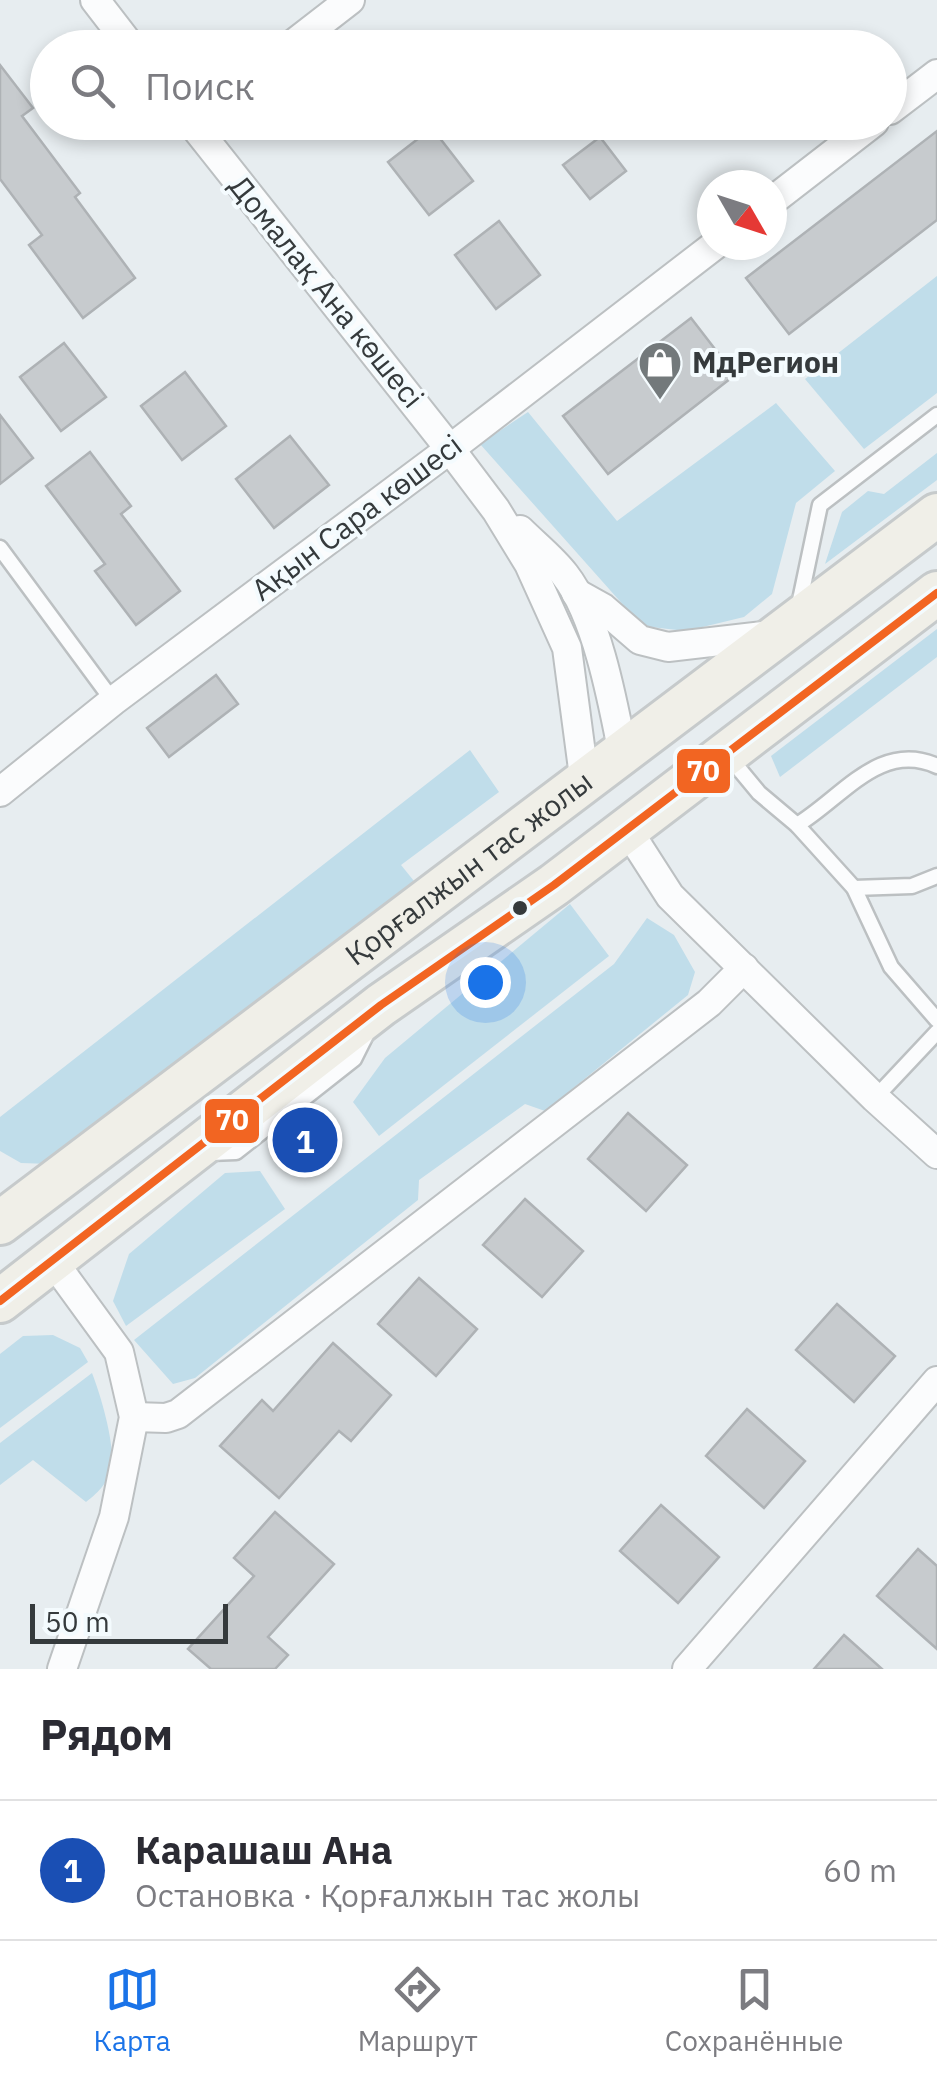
<!DOCTYPE html>
<html lang="ru">
<head>
<meta charset="utf-8">
<style>
	body { margin:0; font-family:"IBM Plex Sans",sans-serif; background:#f2f2f3; color:#2b2b33 }
	.compass { position:absolute; left:697px; top:170px; width:90px; height:90px; border-radius:50%; background:#fff; box-shadow:0 5px 15px #0003; rotate:129deg }
	.scale { position:absolute; left:30px; bottom:25px; width:198px; box-sizing:border-box; padding-left:10px; border:5px solid #353a3c; border-top:0; font-size:28px; line-height:35px; white-space:nowrap; color:#353a3c; -webkit-text-stroke:8px #f4fbfe; paint-order:stroke }
	.you { position:absolute; left:485px; top:982px; width:35px; height:35px; margin:-25px; border:8px solid #fff; border-radius:50%; background:#1a73e8; box-shadow:0 0 0 15px #1a73e833 }
	.badge { display:grid; place-items:center; width:65px; height:65px; border-radius:50%; background:#1a73e8; color:#fff; font-size:32px; font-weight:700 }
	.pin { position:absolute; translate:-50% -50%; border:5px solid #fff; box-shadow:0 2px 10px #0006 }
	.list { margin:0; padding:0; list-style:none }
	h2 { display:flex; justify-content:space-between; align-items:center; height:130px; margin:0; padding:0 40px; font-size:42px }
	h2 small { font-size:32px; font-weight:400; color:#7c7c81 }
	.list li { display:grid; grid-template-columns:65px 1fr auto; gap:30px; align-items:center; box-sizing:border-box; height:140px; padding:0 40px; border-top:2px solid #e1e1e2 }
	.list b { display:block; font-size:38px; white-space:nowrap }
	.list p { margin:0; font-size:32px; white-space:nowrap; color:#7c7c81 }
	.list em { font-size:32px; font-style:normal; color:#7c7c81 }
	.icon { flex:none; width:55px; height:55px; fill:none; stroke:currentColor; stroke-width:2; stroke-linecap:round; stroke-linejoin:round }
	.map { position:relative; flex:none; width:937px; height:1669px; overflow:hidden }
	.search { position:absolute; background:#fff; box-shadow:0 5px 15px #0003; left:30px; right:30px; top:30px; height:110px; display:flex; align-items:center; gap:25px; box-sizing:border-box; padding:0 35px; border-radius:55px; color:#7c7c81; font-size:38px }
	.sheet { height:270px; background:#fff }
	nav { display:flex; justify-content:space-around; align-items:center; box-sizing:border-box; height:140px; border-top:2px solid #e1e1e2; background:#fff; font-size:28px; color:#7c7c81 }
	nav a { display:grid; justify-items:center; gap:5px }
	nav .on { color:#1a73e8 }
	.map>svg:first-child { display:block }
	.green { fill:#c0ddea }
	.building { fill:#c7cbce; stroke:#aeb2b5; stroke-width:2.5 }
	.lines { fill:none; stroke-linecap:round; stroke-linejoin:round }
	.service-casing { stroke:#bcc0c2; stroke-width:19 }
	.minor-casing { stroke:#bcc0c2; stroke-width:32 }
	.primary-casing { stroke:#c6cacb; stroke-width:48 }
	.service { stroke:#fbfcfd; stroke-width:14 }
	.minor { stroke:#fbfcfd; stroke-width:28 }
	.primary { stroke:#f0efe8; stroke-width:42 }
	.bus-1-casing { stroke:#f4fbfe; stroke-width:15 }
	.bus-1 { stroke:#f26522; stroke-width:8 }
	.bus-dot { fill:#353a3c; stroke:#f4fbfe; stroke-width:4 }
	.labels { text-anchor:middle; stroke-width:8; stroke-linejoin:round; paint-order:stroke }
	.street-label { font-size:30px; fill:#353a3c; stroke:#f4fbfe }
	.poi-label { font-size:30px; font-weight:bold; fill:#353a3c; stroke:#f4fbfe; text-anchor:start }
	.line-badge { stroke:#f4fbfe; stroke-width:4 }
	.badge-label { font-size:28px; text-anchor:middle; font-weight:bold; fill:#fff }
</style>
</head>
<body>
<div class="map">
<svg width="937" height="1669" viewBox="0 0 937 1669">
	<rect width="100%" height="100%" fill="#e7edf0"/>
	<g class="green">
		<path d="M937,276V393L864,449L805,379Z"/>
		<path d="M776,403L835,471L796,503L772,594L744,617L686,631L642,626L480,444L528,412L617,521Z"/>
		<path d="M937,453V480L825,564L842,512L868,491L884,494Z"/>
		<path d="M937,629V657L780,777L771,756Z"/>
		<path d="M470,750L499,792L401,865L414,881L50,1164L21,1163L0,1151V1117Z"/>
		<path d="M570,904L609,956L379,1136L353,1102L385,1058Z"/>
		<path d="M647,918L674,935L695,972L688,995L545,1111L525,1104L419,1180L418,1200L195,1378L173,1384L134,1340L614,964Z"/>
		<path d="M260,1171L285,1209L126,1326L113,1301L129,1254L225,1173Z"/>
		<path d="M53,1335L80,1348L88,1362L0,1428V1354L23,1336Z"/>
		<path d="M92,1373C101,1396 113,1438 112,1462C111,1480 99,1492 86,1502L33,1460L0,1485V1443Z"/>
	</g>
	<g class="building">
		<path d="M0,65L33,108L22,116L80,193L75,197L135,278L83,318L29,245L42,235L0,179Z"/>
		<path d="M432,128L473,181L429,215L388,162Z"/>
		<path d="M937,131V220L789,334L746,278Z"/>
		<path d="M600,137L626,171L590,199L563,165Z"/>
		<path d="M499,221L540,275L496,309L455,255Z"/>
		<path d="M691,318L735,375L608,474L563,416Z"/>
		<path d="M64,343L106,397L61,431L20,377Z"/>
		<path d="M185,372L226,426L182,460L141,406Z"/>
		<path d="M0,415L33,458L0,484Z"/>
		<path d="M290,436L329,485L274,528L236,479Z"/>
		<path d="M90,452L131,506L121,514L180,591L136,625L95,571L105,564L46,486Z"/>
		<path d="M216,675L238,704L169,757L147,728Z"/>
		<path d="M628,1113L687,1165L646,1211L588,1159Z"/>
		<path d="M525,1199L583,1251L542,1297L483,1245Z"/>
		<path d="M419,1278L477,1329L436,1376L378,1324Z"/>
		<path d="M837,1304L895,1356L854,1402L796,1350Z"/>
		<path d="M333,1343L391,1395L351,1441L339,1431L279,1498L220,1446L262,1400L273,1411Z"/>
		<path d="M747,1409L805,1461L764,1508L706,1456Z"/>
		<path d="M661,1505L719,1557L678,1603L620,1551Z"/>
		<path d="M275,1512L334,1564L268,1637L288,1655L275,1669H211L188,1649L254,1576L234,1558Z"/>
		<path d="M918,1549L937,1566V1649L877,1596Z"/>
		<path d="M844,1635L882,1669H814Z"/>
	</g>
	<g class="lines">
		<defs>
			<g id="service">
				<path d="M0,548L113,701"/>
				<path d="M799,605L820,505L937,415"/>
				<path d="M730,758L759,793L797,825L854,888L891,967L937,1020"/>
				<path d="M797,825C842,798 880,740 937,766"/>
				<path d="M854,888L912,886L937,876"/>
				<path d="M875,1098L937,1032"/>
				<path d="M210,1153L236,1152L354,1059L366,1035"/>
			</g>
			<g id="minor">
				<path d="M95,0L132,48"/>
				<path d="M288,48L350,0"/>
				<path d="M890,110L937,74"/>
				<path d="M191,122L450,449L496,510L529,564L567,648L585,784"/>
				<path d="M772,201L874,122"/>
				<path d="M520,530C535,545 553,559 565,575C597,616 613,703 623,754"/>
				<path d="M576,593L603,608L640,640L668,647L771,635"/>
				<path d="M0,792L113,701L450,449L715,245"/>
				<path d="M627,829L670,896L875,1098L937,1154"/>
				<path d="M52,1260L119,1352L134,1417L114,1517L62,1669"/>
				<path d="M134,1417L166,1418L178,1414L709,1003L744,968"/>
				<path d="M687,1669L937,1381"/>
			</g>
			<g id="primary">
				<path id="s1" d="M0,1223L937,515"/>
				<path d="M0,1301L381,1005L554,885L937,593"/>
			</g>
		</defs>
		<use href="#service" class="service-casing"/>
		<use href="#minor" class="minor-casing"/>
		<use href="#primary" class="primary-casing"/>
		<use href="#service" class="service"/>
		<use href="#minor" class="minor"/>
		<use href="#primary" class="primary"/>
		<defs>
			<path id="bus-1" d="M0,1301L381,1005L554,885L937,593"/>
		</defs>
		<use href="#bus-1" class="bus-1-casing"/>
		<use href="#bus-1" class="bus-1"/>
	</g>
	<defs>
		<symbol id="shop-pin" viewBox="-11 -11 22 30"><path d="M0 17L-7.5 6A9.5 9.5 0 1 1 7.5 6Z" fill="#73797b" stroke="#f4fbfe"/><path d="M-5-2.5h2.3a2.7 3.5 0 0 1 5.4 0H5L5.5 6h-11ZM-1.5-2.5h3a1.5 2.3 0 0 0-3 0Z" fill="#fff"/></symbol>
	</defs>
	<g fill-rule="evenodd">
		<use href="#shop-pin" x="635" y="338" width="50" height="68"/>
	</g>
	<circle class="bus-dot" cx="520" cy="908" r="9"/>
	<g class="labels">
		<g class="street-label">
			<text transform="translate(326 292) rotate(51)" y="10">Домалақ Ана көшесі</text>
			<text transform="translate(357 518) rotate(-37)" y="10">Ақын Сара көшесі</text>
			<text dy="10" stroke="none"><textPath href="#s1" startOffset="588">Қорғалжын тас жолы</textPath></text>
		</g>
		<g class="poi-label">
			<text x="692" y="373">МдРегион</text>
		</g>
	</g>
	<g class="line-badge">
		<rect x="675" y="747" width="57" height="48" rx="10" fill="#f26522"/>
		<rect x="203" y="1097" width="58" height="48" rx="10" fill="#f26522"/>
	</g>
	<g class="badge-label">
		<text x="703" y="781">70</text>
		<text x="232" y="1130">70</text>
	</g>
</svg>
<svg class="compass" viewBox="-18 -18 36 36"><path d="M0-13l5 13h-10z" fill="#e53935"/><path d="M0 13l5-13h-10z" fill="#7c7c81"/></svg>
<div class="scale">50 m</div>
<div class="you"></div>
<div class="pin badge" style="left:305px;top:1140px;background:#1a4fb4">1</div>
<div class="search"><svg class="icon" aria-label="search" viewBox="0 0 24 24"><circle cx="10" cy="10" r="6"/><path d="M15 15l6 6"/></svg>Поиск</div>
</div>
<section class="sheet">
<h2>Рядом<small></small></h2>
<ul class="list">
<li><span class="badge" style="background:#1a4fb4">1</span><div><b>Карашаш Ана</b><p>Остановка · Қорғалжын тас жолы</p></div><em>60 m</em></li>
</ul>
</section>
<nav>
<a class="on"><svg class="icon" aria-label="map" viewBox="0 0 24 24"><path d="M3 6l6-2 6 2 6-2v14l-6 2-6-2-6 2zM9 4v14M15 6v14"/></svg>Карта</a>
<a><svg class="icon" aria-label="directions" viewBox="0 0 24 24"><path d="M12 3l9 9-9 9-9-9zM9 14v-3h6M13 9l2 2-2 2"/></svg>Маршрут</a>
<a><svg class="icon" aria-label="saved" viewBox="0 0 24 24"><path d="M7 4h10v16l-5-4-5 4z"/></svg>Сохранённые</a>
</nav>
</body>
</html>
